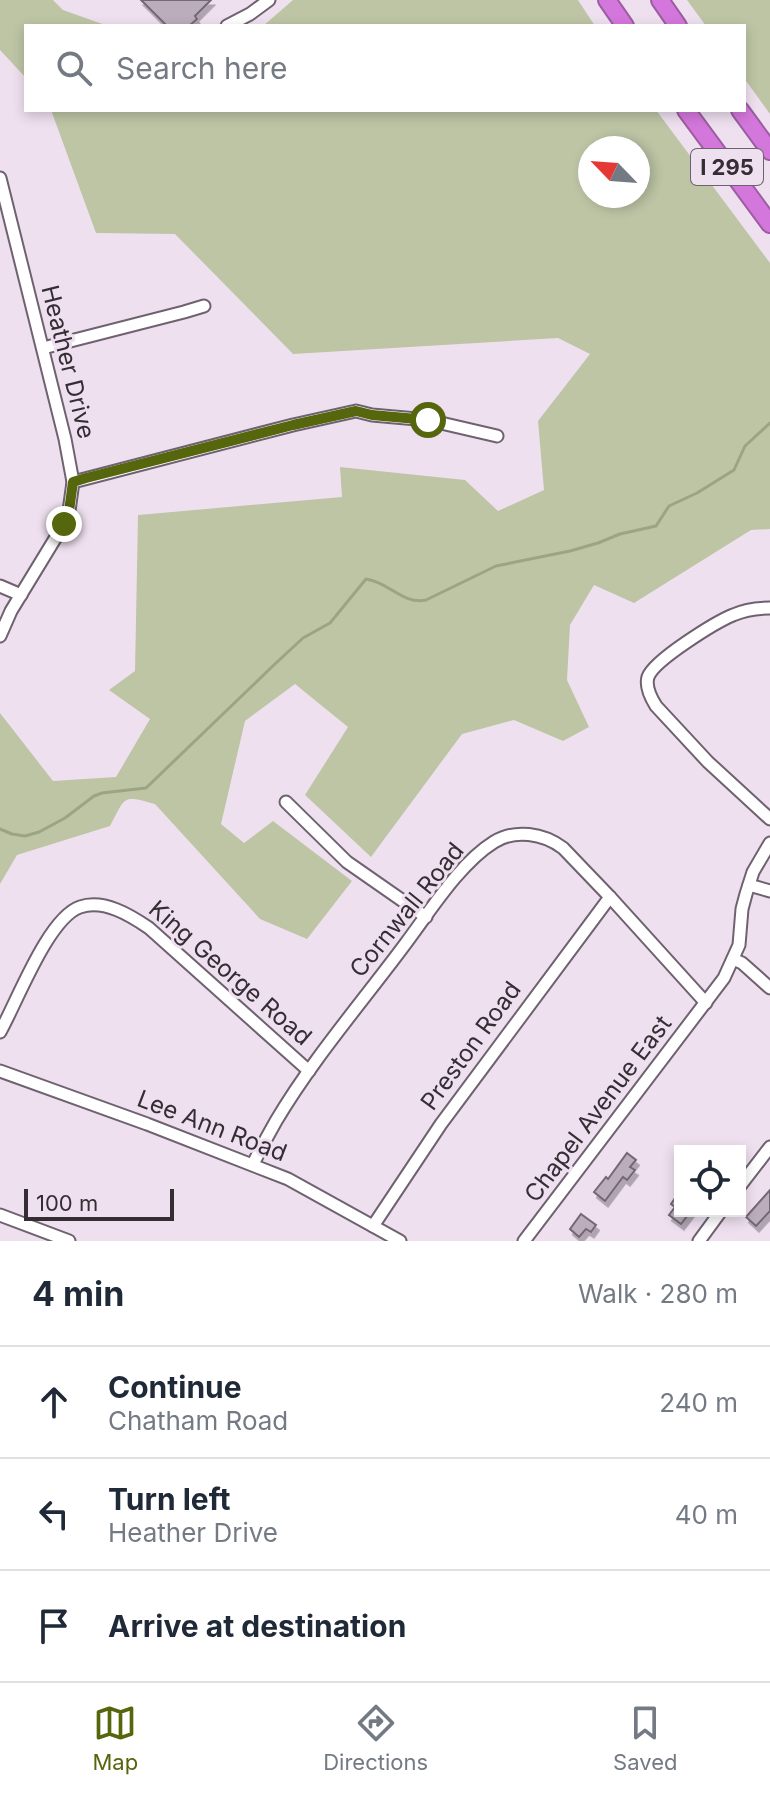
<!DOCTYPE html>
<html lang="en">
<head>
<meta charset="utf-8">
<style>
	body { margin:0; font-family:Inter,sans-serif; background:#f2f2f3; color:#1f2937 }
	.controls { position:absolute; right:24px; bottom:24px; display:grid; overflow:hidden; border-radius:0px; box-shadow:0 4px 12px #0003 }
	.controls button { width:72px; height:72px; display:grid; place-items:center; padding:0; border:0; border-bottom:2px solid #e0e1e3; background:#fff; color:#1f2937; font:40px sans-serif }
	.compass { position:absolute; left:578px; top:136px; width:72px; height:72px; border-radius:50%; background:#fff; box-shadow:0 4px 12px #0003; rotate:295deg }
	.scale { position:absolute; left:24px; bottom:20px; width:150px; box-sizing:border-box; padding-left:8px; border:4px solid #342e34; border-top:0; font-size:22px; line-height:28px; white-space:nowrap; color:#342e34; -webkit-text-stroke:6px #efe0f0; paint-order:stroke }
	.stop { position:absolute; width:24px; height:24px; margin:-18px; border:6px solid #56660d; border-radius:50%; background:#fff }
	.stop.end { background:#56660d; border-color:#fff; box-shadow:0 2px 8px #0008 }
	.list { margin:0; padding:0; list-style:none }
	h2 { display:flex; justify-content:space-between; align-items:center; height:104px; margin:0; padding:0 32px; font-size:34px }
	h2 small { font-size:26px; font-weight:400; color:#747a83 }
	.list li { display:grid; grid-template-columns:52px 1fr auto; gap:24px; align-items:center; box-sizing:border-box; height:112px; padding:0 32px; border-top:2px solid #e0e1e3 }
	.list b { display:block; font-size:30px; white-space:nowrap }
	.list p { margin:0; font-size:26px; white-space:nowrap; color:#747a83 }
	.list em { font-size:26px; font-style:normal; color:#747a83 }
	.icon { flex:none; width:44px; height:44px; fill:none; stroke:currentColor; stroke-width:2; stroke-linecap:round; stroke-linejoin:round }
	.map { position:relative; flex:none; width:770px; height:1241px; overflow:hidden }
	.search { position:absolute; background:#fff; box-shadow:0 4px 12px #0003; left:24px; right:24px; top:24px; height:88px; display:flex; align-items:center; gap:20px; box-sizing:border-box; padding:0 28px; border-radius:0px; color:#747a83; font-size:30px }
	.sheet { height:440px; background:#fff }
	nav { display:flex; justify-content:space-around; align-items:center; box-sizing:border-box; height:112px; border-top:2px solid #e0e1e3; background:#fff; font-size:22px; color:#747a83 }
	nav a { display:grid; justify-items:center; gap:4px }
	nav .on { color:#56660d }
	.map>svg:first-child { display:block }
	.green { fill:#bdc5a5; fill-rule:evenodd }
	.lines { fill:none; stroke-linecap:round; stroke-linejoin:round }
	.stream { stroke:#9ca583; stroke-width:3 }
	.building { fill:#bbadbc; stroke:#746775; stroke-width:2; filter:url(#shadow) }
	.minor-casing { stroke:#6f6270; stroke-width:15 }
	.highway-casing { stroke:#9c5da1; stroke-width:20 }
	.minor { stroke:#fff; stroke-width:11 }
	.highway { stroke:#d477dc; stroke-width:16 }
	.route { stroke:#56660d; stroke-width:10 }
	.labels { text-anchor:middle; stroke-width:6; stroke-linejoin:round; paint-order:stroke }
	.shield { fill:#efe0f0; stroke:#6c636c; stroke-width:2 }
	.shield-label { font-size:22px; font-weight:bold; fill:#342e34 }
	.street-label { font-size:24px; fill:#342e34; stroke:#efe0f0 }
</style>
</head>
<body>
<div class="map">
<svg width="770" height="1241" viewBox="0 0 770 1241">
	<defs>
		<filter id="shadow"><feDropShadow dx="3" dy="5.5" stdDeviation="0" flood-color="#0004"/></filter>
	</defs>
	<rect width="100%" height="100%" fill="#efe0f0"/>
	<g class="green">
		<path d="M0,0H53L63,10L108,26H26V78L0,50Z"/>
		<path d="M293,0H578L595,26H263Z"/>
		<path d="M687,0H770V114L744,78V26H706Z"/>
		<path d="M51,110H656L770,263V529L751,530L634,603L594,585L570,625L567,680L589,727L563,741L514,720L462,734L371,857L305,795L348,727L295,684L245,721L221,824L244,843L273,821L352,881L307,939L260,919L155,804C122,795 126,796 110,826L17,855L0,884V713L53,781L116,777L150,719L109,690L135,671L138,515L342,497L340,467L465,480L498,511L544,490L538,421L590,354L558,338L293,354L175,234L96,233ZM638,148V196H590V148Z"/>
	</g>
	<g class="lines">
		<path class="stream" d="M0,829L12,834L25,836L39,832L65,818L94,796L102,793L146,788L276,663L303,638L330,623L366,579C389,582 403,605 426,600L496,566L570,551L598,543L620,534L656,526L669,506L697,493L734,470L745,446L770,423"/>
	</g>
	<g class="building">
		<path d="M141,0H211L195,16L197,19L189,26H167Z"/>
		<path d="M627,1153L636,1160L630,1167L635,1170L627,1180L623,1177L605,1201L594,1192L606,1177L608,1179Z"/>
		<path d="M770,1190V1211L756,1226L746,1217Z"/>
		<path d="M680,1191V1211H691L681,1224L669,1215L675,1207L671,1204Z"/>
		<path d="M581,1214L596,1225L591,1232L586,1229L579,1237L570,1229Z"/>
	</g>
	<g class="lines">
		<defs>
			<g id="minor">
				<path d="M227,26L250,14L269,0"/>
				<path d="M0,178L65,439L73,482L69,511L64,524L11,611L0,636"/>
				<path d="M43,348L184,312L204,306"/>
				<path d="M73,482L293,425L356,411L372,415L428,420L497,436"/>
				<path d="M0,586L21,595"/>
				<path d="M770,608C758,608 744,610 733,615C716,622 654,660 648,677C645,687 651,698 656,706L708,762L770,819"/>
				<path d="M286,802L347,862L426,917"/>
				<path d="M749,885L770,891"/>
				<path d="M733,959L742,963L770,988"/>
				<path d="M0,1032C17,1002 48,918 80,907C104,899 130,915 149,928L309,1071"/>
				<path d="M0,1071L147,1124L288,1179L400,1241"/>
				<path d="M253,1164C260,1150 268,1135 276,1121C312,1060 363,1001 406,943C430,911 460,863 494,842C515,829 543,833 563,848L610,897L706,1003"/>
				<path d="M740,1186L770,1147"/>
				<path d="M0,1215L69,1241"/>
				<path d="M373,1226L441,1124L610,897"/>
				<path d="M524,1241L724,978L739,945L742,909L746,894L753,872L770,843"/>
				<path d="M699,1241L721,1211"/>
			</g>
			<g id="highway">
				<path d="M607,0L625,26"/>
				<path d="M660,0L678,26"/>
				<path d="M686,110L770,224"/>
				<path d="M740,110L770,151"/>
			</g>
		</defs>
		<use href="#minor" class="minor-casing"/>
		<use href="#highway" class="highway-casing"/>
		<use href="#minor" class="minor"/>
		<use href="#highway" class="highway"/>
	</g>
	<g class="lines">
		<path class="route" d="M64,524L69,511L73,482L86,478L293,425L356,411L372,415L428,420"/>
	</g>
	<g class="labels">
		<rect class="shield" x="691" y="149" width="72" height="36" rx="6"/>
		<g class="shield-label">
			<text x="727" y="175">I 295</text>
		</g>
		<g class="street-label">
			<text transform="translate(68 362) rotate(76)" y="8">Heather Drive</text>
			<text transform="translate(407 910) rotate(-51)" y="8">Cornwall Road</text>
			<text transform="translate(230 973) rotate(41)" y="8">King George Road</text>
			<text transform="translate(471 1046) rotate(-54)" y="8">Preston Road</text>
			<text transform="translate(598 1109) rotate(-53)" y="8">Chapel Avenue East</text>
			<text transform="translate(212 1126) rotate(21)" y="8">Lee Ann Road</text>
		</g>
	</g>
</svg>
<div class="controls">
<button><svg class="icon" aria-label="locate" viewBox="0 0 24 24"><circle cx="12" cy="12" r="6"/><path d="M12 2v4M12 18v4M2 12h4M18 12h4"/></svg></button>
</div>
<svg class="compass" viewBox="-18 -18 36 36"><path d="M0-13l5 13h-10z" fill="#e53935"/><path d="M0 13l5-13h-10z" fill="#747a83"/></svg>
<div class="scale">100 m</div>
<div class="stop" style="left:428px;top:420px"></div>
<div class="stop end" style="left:64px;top:524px"></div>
<div class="search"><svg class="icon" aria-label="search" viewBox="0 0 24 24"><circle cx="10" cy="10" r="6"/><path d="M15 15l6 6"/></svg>Search here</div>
</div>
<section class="sheet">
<h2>4 min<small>Walk · 280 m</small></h2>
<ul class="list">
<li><svg class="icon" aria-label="ahead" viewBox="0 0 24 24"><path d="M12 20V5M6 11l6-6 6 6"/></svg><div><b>Continue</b><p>Chatham Road</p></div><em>240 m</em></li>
<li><svg class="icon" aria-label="left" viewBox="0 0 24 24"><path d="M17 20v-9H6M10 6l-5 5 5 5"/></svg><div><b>Turn left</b><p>Heather Drive</p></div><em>40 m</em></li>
<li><svg class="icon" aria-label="arrive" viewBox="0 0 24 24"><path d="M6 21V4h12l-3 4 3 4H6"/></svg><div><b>Arrive at destination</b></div></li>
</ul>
</section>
<nav>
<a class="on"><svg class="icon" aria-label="map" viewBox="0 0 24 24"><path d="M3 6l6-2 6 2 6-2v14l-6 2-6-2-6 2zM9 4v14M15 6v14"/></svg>Map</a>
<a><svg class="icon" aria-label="directions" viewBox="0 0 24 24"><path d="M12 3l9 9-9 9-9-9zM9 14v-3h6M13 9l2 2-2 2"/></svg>Directions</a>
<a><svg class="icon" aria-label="saved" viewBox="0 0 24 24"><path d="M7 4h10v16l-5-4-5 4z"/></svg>Saved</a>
</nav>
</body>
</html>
